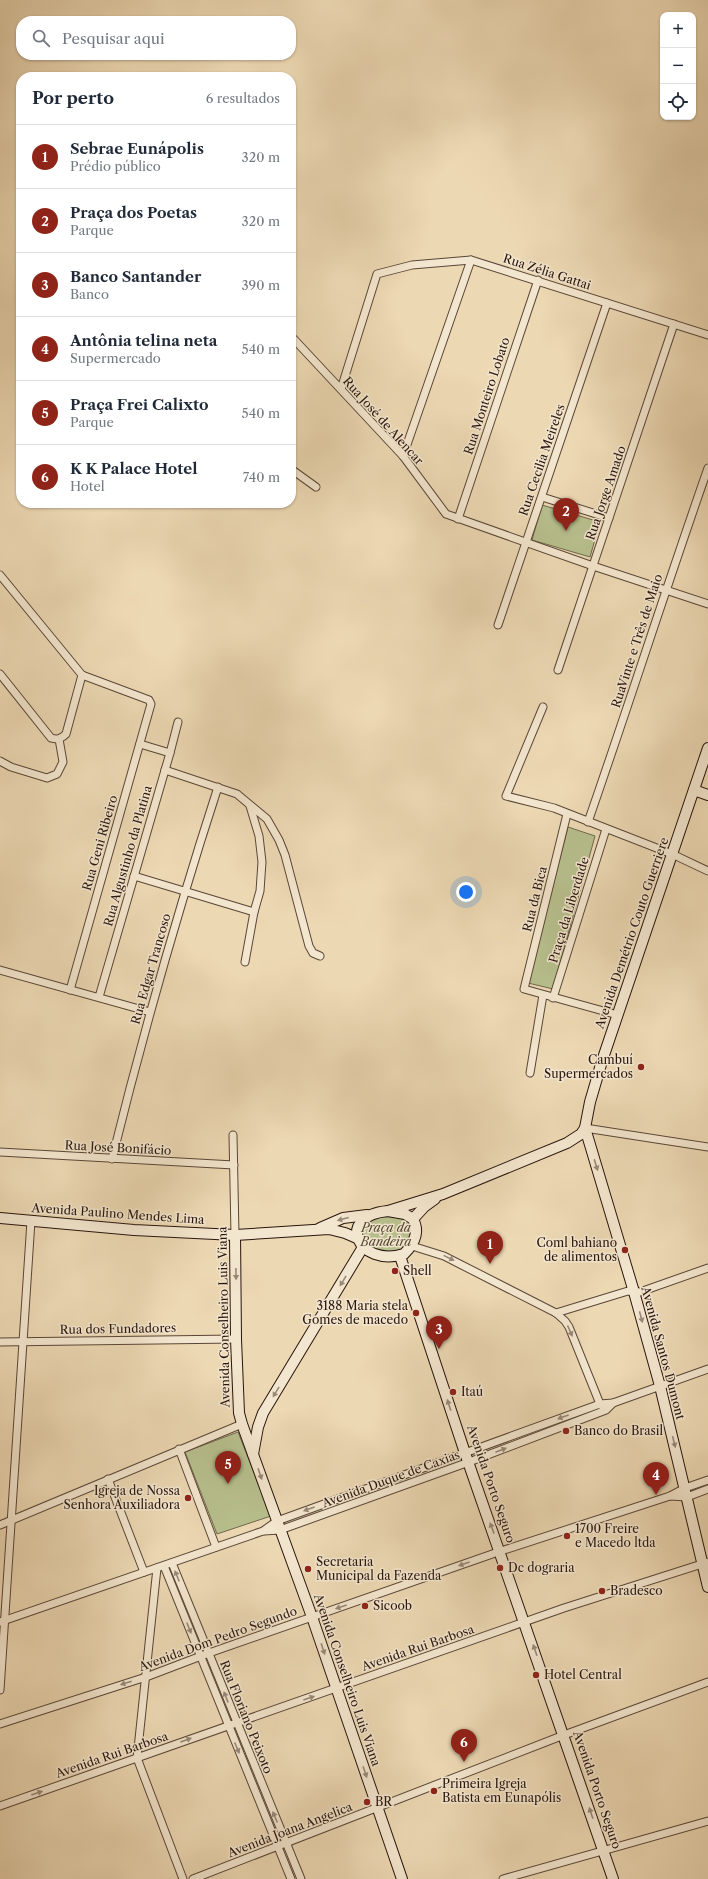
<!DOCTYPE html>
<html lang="pt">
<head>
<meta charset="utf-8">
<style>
	body { margin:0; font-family:"Libre Caslon Text",serif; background:#f2f2f3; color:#1f2937 }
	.controls { position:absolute; right:12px; top:12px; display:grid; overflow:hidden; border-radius:8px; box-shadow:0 1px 3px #0004 }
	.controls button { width:36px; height:36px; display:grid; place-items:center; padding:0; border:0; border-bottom:1px solid #e0e1e3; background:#fff; color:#1f2937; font:20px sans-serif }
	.you { position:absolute; left:466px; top:892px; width:14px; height:14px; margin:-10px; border:3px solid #fff; border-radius:50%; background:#1a73e8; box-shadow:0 0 0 6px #1a73e833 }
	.badge { display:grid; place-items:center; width:26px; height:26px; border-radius:50%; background:#8f2418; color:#fff; font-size:13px; font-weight:700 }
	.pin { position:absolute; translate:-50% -33px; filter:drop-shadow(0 1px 2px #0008) }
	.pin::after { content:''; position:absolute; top:21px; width:14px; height:12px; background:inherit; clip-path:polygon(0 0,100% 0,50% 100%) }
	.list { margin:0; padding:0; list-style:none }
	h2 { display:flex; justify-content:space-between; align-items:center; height:52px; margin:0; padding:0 16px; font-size:17px }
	h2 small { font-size:13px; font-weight:400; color:#747a83 }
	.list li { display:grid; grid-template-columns:26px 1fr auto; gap:12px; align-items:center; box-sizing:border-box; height:64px; padding:0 16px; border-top:1px solid #e0e1e3 }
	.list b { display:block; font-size:15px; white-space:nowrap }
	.list p { margin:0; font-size:13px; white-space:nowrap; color:#747a83 }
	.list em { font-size:13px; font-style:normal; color:#747a83 }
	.icon { flex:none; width:22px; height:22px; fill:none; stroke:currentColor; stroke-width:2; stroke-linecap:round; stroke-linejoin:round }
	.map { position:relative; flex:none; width:708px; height:1879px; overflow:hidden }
	.search { position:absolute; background:#fff; box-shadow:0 1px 3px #0004; left:16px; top:16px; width:280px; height:44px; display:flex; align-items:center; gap:10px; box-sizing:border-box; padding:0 14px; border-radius:16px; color:#747a83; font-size:15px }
	.panel { position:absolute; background:#fff; box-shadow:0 1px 3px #0004; left:16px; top:72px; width:280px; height:436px; border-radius:16px }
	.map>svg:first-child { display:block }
	.green { fill:#b7bf8d; stroke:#706a4e }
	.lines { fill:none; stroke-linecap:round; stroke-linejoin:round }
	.street-casing { stroke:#5a4637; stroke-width:9 }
	.secondary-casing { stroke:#29150e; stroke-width:12 }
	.street { stroke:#f3e6ce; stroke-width:7 }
	.secondary { stroke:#f3e6ce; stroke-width:10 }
	.oneway { fill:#988878 }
	.poi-dot { fill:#8f2418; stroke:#f3e6ce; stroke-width:1.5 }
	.labels { text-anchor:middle; stroke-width:3; stroke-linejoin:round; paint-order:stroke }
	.street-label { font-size:12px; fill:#29150e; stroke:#f3e6ce }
	.poi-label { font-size:12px; fill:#29150e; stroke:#f3e6ce; text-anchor:start }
	.park-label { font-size:12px; font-style:italic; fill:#544834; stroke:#f3e6ce }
</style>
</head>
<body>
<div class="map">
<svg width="708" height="1879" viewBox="0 0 708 1879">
	<rect width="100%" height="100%" fill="#ecd8b3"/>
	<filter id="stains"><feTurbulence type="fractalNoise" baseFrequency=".005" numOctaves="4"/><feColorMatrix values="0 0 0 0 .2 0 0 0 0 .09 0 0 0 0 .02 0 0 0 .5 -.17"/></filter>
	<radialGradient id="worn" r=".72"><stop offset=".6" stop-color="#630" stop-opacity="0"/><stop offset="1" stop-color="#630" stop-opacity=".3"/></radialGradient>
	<g class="green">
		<path d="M542,505L600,522L590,557L532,540Z"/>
		<path d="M568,827L595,836L553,989L528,983Z"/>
		<path d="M373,1217C384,1217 396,1215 407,1221C419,1227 410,1244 402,1249C397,1252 389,1253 384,1255L367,1245L364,1234V1224Z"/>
		<path d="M238,1432L271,1516L217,1534L185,1452Z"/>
	</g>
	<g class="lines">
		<defs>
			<g id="street">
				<path d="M291,336L403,456L446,514L593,566L708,604"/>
				<path d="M341,389L377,274L412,265L471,260L708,335"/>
				<path d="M403,456L471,260"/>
				<path d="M291,469L316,487"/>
				<path d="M542,497L609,518"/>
				<path d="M458,519L538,280"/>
				<path d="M0,575L82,675L149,700L151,704L70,990"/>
				<path d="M498,625L607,303"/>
				<path d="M558,670L674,324"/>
				<path d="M0,674L51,738C57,740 61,739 66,734L82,675"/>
				<path d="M543,707L506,796L554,808L672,854L708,871"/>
				<path d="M140,744L170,753"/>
				<path d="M0,761L11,767L47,778L57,774L63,762L59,739"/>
				<path d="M165,770L237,794L267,819L279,840L285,855L309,946L313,953L320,956"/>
				<path d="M567,814L524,989L618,1015"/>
				<path d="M588,822C629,704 667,585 708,468"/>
				<path d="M134,876L254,912"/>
				<path d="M245,962L254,912L260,891L262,862L259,836L250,806"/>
				<path d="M0,970L150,1012"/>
				<path d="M99,997L170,753L178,722"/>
				<path d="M553,998L606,829"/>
				<path d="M530,1073L543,995"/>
				<path d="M585,1128L708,1147"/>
				<path d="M233,1135L235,1235"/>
				<path d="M0,1152L234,1165"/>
				<path d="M112,1159C143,1034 178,910 218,787"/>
				<path d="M412,1246L444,1256L556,1313L565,1321L569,1327L600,1404L603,1407"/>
				<path d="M556,1313L628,1291L640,1292L708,1268"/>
				<path d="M0,1342L236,1339"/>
				<path d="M179,1449L216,1547"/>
				<path d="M108,1479L144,1572"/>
				<path d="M670,1496L687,1497L708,1489"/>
				<path d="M0,1525L242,1424"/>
				<path d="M264,1531L280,1530L469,1462L606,1410L613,1403"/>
				<path d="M172,1563L301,1879"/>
				<path d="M164,1566L291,1879"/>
				<path d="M157,1568L137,1758L183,1879"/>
				<path d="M0,1622L263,1531L277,1521L600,1404L613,1403L708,1369"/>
				<path d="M0,1690L31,1221"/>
				<path d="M0,1724L146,1677L209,1653L501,1551L670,1496L685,1488L708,1480"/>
				<path d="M0,1806L564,1608L708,1562"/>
				<path d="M193,1879L564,1735L708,1682"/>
				<path d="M503,1879L708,1821"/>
			</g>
			<g id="secondary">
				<path d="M694,790L708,795"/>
				<path d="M585,1128L634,1292L660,1386L708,1587"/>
				<path d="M388,1211L443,1194L567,1143L581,1134L585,1128L590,1102L602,1061L708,748"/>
				<path d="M388,1211L405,1214L413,1219C420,1232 414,1244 404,1254C358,1268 334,1216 388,1211Z"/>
				<path d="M0,1218L134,1230L235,1235L329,1229L345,1233L359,1239"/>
				<path d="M413,1219L424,1207L435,1199"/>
				<path d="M320,1228L343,1218L367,1215"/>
				<path d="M235,1235L236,1339L239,1413L242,1424L312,1617L402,1879"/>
				<path d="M400,1256L465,1453L613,1879"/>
				<path d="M253,1454L258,1427L263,1413L363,1247"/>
			</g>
		</defs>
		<use href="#street" class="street-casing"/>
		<use href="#secondary" class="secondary-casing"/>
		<use href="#street" class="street"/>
		<use href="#secondary" class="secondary"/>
	</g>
	<defs><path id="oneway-solid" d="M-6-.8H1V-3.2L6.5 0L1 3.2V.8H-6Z"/></defs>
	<g class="oneway">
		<use href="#oneway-solid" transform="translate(596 1165) rotate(73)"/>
		<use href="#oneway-solid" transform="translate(343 1219) rotate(165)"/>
		<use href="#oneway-solid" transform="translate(449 1258) rotate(26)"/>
		<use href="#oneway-solid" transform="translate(236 1274) rotate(89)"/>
		<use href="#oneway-solid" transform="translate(343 1281) rotate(121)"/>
		<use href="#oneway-solid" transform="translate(641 1317) rotate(75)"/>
		<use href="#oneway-solid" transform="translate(570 1331) rotate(66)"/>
		<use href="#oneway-solid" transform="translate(276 1392) rotate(121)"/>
		<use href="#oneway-solid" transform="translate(449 1405) rotate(-108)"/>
		<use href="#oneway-solid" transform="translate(563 1417) rotate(160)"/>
		<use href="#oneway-solid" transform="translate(674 1442) rotate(76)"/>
		<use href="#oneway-solid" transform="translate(501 1450) rotate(-21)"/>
		<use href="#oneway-solid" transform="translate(260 1474) rotate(71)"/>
		<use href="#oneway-solid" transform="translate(309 1509) rotate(160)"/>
		<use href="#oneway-solid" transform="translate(492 1528) rotate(-110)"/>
		<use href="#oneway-solid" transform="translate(464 1564) rotate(161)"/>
		<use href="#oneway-solid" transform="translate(177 1576) rotate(-112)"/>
		<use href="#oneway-solid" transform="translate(341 1607) rotate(161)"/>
		<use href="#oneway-solid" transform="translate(189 1628) rotate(68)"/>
		<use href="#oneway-solid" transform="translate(323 1649) rotate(72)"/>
		<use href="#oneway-solid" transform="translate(535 1650) rotate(-109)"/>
		<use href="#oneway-solid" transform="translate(126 1683) rotate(162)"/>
		<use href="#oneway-solid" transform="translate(226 1697) rotate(-111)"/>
		<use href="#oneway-solid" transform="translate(309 1698) rotate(-19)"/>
		<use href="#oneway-solid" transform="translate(186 1740) rotate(-20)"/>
		<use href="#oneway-solid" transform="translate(237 1748) rotate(67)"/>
		<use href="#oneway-solid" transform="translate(365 1772) rotate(71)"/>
		<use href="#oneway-solid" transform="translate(37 1793) rotate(-19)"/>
		<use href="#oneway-solid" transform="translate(591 1813) rotate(-109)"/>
		<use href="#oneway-solid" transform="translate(275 1817) rotate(-113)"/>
	</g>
	<g class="poi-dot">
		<circle cx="641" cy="1067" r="4"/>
		<circle cx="625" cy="1250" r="4"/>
		<circle cx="395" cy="1271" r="4"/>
		<circle cx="416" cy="1313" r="4"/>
		<circle cx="453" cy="1392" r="4"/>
		<circle cx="566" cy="1431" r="4"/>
		<circle cx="188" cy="1498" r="4"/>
		<circle cx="567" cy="1536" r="4"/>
		<circle cx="500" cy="1568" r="4"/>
		<circle cx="308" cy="1569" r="4"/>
		<circle cx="602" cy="1591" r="4"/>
		<circle cx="365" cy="1606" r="4"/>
		<circle cx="536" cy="1675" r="4"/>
		<circle cx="434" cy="1791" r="4"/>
		<circle cx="367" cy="1802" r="4"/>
	</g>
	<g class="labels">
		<g class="street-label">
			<text transform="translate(547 272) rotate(18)" y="4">Rua Zélia Gattai</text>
			<text transform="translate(487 396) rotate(-72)" y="4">Rua Monteiro Lobato</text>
			<text transform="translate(383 421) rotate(48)" y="4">Rua José de Alencar</text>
			<text transform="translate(542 460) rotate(-71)" y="4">Rua Cecilia Meireles</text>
			<text transform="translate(606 493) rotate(-71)" y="4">Rua Jorge Amado</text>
			<text transform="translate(637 641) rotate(-72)" y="4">RuaVinte e Três de Maio</text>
			<text transform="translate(100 843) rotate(-74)" y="4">Rua Geni Ribeiro</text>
			<text transform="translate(128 856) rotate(-74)" y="4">Rua Algustinho da Platina</text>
			<text transform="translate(535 899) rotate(-76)" y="4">Rua da Bica</text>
			<text transform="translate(569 910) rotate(-73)" y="4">Praça da Liberdade</text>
			<text transform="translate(632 933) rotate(-71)" y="4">Avenida Demétrio Couto Guerriere</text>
			<text transform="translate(151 969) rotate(-74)" y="4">Rua Edgar Trancoso</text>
			<text transform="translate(118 1148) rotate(3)" y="4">Rua José Bonifácio</text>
			<text transform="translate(118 1214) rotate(4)" y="4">Avenida Paulino Mendes Lima</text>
			<text transform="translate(224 1317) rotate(-91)" y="4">Avenida Conselheiro Luis Viana</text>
			<text transform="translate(118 1329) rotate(-1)" y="4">Rua dos Fundadores</text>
			<text transform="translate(663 1353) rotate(75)" y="4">Avenida Santos Dumont</text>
			<text transform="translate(391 1479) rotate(-20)" y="4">Avenida Duque de Caxias</text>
			<text transform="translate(491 1484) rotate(71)" y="4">Avenida Porto Seguro</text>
			<text transform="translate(218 1639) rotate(-20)" y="4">Avenida Dom Pedro Segundo</text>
			<text transform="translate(418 1648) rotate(-19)" y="4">Avenida Rui Barbosa</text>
			<text transform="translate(347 1680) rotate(71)" y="4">Avenida Conselheiro Luis Viana</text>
			<text transform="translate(246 1717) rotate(68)" y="4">Rua Floriano Peixoto</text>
			<text transform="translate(112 1755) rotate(-19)" y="4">Avenida Rui Barbosa</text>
			<text transform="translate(597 1790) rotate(71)" y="4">Avenida Porto Seguro</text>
			<text transform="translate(290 1830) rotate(-21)" y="4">Avenida Joana Angelica</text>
		</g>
		<g class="poi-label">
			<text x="633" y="1064" text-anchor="end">Cambuí<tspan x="633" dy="14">Supermercados</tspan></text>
			<text x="617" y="1247" text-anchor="end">Coml bahiano<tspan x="617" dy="14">de alimentos</tspan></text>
			<text x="403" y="1275">Shell</text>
			<text x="408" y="1310" text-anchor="end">3188 Maria stela<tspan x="408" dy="14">Gomes de macedo</tspan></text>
			<text x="461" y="1396">Itaú</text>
			<text x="574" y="1435">Banco do Brasil</text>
			<text x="180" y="1495" text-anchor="end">Igreja de Nossa<tspan x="180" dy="14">Senhora Auxiliadora</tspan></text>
			<text x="575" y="1533">1700 Freire<tspan x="575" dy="14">e Macedo ltda</tspan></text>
			<text x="316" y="1566">Secretaria<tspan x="316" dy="14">Municipal da Fazenda</tspan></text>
			<text x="508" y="1572">Dc dograria</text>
			<text x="610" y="1595">Bradesco</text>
			<text x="373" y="1610">Sicoob</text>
			<text x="544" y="1679">Hotel Central</text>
			<text x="442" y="1788">Primeira Igreja<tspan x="442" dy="14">Batista em Eunapólis</tspan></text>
			<text x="375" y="1806">BR</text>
		</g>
		<g class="park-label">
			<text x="386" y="1232">Praça da<tspan x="386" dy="14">Bandeira</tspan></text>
		</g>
	</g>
	<rect width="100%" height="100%" filter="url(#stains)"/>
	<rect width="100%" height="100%" fill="url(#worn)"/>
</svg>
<div class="controls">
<button>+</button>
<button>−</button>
<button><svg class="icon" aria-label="locate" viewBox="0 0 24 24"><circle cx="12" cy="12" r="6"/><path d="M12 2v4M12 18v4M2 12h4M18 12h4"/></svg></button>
</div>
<div class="you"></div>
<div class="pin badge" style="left:490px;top:1264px">1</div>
<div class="pin badge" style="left:566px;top:531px">2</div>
<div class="pin badge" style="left:439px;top:1349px">3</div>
<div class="pin badge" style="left:656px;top:1495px">4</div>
<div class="pin badge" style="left:228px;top:1484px">5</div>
<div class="pin badge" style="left:464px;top:1762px">6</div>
<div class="search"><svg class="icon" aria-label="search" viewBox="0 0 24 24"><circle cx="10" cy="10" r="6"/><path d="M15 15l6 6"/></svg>Pesquisar aqui</div>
<section class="panel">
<h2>Por perto<small>6 resultados</small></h2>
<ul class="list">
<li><span class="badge">1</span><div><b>Sebrae Eunápolis</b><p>Prédio público</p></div><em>320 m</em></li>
<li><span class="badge">2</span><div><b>Praça dos Poetas</b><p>Parque</p></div><em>320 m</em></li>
<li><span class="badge">3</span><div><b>Banco Santander</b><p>Banco</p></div><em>390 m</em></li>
<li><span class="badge">4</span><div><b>Antônia telina neta</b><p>Supermercado</p></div><em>540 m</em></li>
<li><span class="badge">5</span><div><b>Praça Frei Calixto</b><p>Parque</p></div><em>540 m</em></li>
<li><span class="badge">6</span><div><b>K K Palace Hotel</b><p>Hotel</p></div><em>740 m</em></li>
</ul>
</section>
</div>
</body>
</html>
